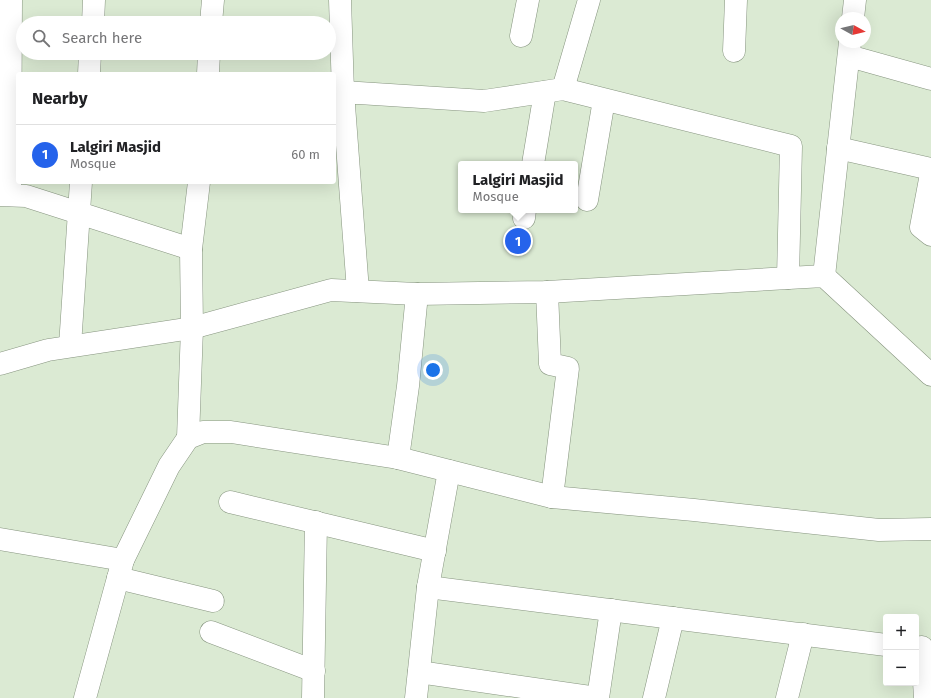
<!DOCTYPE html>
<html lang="en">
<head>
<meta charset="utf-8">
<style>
	body { margin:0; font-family:"Fira Sans",sans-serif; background:#f2f2f2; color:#202124 }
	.controls { position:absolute; right:12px; bottom:12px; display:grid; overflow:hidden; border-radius:4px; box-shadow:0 4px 16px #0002 }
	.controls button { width:36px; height:36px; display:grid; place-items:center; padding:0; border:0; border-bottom:1px solid #e0e0e0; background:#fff; color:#202124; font:20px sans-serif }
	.compass { position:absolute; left:835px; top:12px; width:36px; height:36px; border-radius:50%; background:#fff; box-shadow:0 4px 16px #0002; rotate:98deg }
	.you { position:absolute; left:433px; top:370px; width:14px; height:14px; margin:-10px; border:3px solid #fff; border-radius:50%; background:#1a73e8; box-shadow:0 0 0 6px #1a73e833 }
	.badge { display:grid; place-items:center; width:26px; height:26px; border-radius:50%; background:#2563eb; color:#fff; font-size:13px; font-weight:700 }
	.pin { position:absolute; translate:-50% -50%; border:2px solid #fff; box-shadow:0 1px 4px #0006 }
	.popup { position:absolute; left:458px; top:161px; width:120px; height:52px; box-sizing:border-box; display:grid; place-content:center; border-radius:4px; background:#fff; filter:drop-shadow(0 1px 3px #0005); font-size:13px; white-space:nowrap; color:#757577 }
	.popup b { font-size:15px; color:#202124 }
	.popup::after { content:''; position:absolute; left:50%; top:100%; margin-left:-8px; border:8px solid transparent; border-top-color:#fff }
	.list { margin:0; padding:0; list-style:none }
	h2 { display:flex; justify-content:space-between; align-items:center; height:52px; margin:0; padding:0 16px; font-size:17px }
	h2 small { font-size:13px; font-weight:400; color:#757577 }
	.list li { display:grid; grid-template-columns:26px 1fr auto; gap:12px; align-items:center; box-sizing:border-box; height:60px; padding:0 16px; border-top:1px solid #e0e0e0 }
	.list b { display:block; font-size:15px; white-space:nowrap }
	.list p { margin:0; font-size:13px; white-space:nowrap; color:#757577 }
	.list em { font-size:13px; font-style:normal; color:#757577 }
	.icon { flex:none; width:22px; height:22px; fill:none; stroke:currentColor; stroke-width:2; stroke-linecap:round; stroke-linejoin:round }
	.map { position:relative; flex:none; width:931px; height:698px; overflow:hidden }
	.search { position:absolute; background:#fff; box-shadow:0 4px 16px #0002; left:16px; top:16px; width:320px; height:44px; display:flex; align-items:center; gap:10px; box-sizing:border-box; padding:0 14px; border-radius:22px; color:#757577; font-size:15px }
	.panel { position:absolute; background:#fff; box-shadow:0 4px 16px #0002; left:16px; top:72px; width:320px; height:112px; border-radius:4px }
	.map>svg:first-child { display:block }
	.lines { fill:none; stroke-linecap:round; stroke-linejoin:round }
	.minor-casing { stroke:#86947f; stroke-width:23 }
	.minor { stroke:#fff; stroke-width:22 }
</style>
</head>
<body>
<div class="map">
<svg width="931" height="698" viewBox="0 0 931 698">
	<rect width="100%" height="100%" fill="#dbead3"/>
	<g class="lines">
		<defs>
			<g id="minor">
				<path d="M340,0L343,92"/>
				<path d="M853,18L855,0"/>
				<path d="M93,23L94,0"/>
				<path d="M211,23L213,0"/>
				<path d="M521,36L528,0"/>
				<path d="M734,51L736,0"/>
				<path d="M849,56L931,79"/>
				<path d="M89,74L90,53"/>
				<path d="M208,74L209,53"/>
				<path d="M563,89L589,0"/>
				<path d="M838,148L931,169"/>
				<path d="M533,164L545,92"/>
				<path d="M931,174L921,227L931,235"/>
				<path d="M0,195L26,196L191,249"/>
				<path d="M10,195L11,0"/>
				<path d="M587,200L604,100"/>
				<path d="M524,218L525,210"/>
				<path d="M824,276L850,42"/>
				<path d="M358,291L343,92L484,101L563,89L791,146L788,278"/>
				<path d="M547,292L550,364L568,368L552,497"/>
				<path d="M70,346L81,182"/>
				<path d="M0,364L48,350L192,328L331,290L417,294L547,292L824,276L931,375"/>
				<path d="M188,438L192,328L191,249L199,182"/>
				<path d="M398,458L408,386L417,294"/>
				<path d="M449,471L428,587L886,645"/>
				<path d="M230,502L435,551"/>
				<path d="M0,539L123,560"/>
				<path d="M118,578L213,601"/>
				<path d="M211,632L314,671"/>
				<path d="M922,647L925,698"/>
				<path d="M419,672L597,698"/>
				<path d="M85,698L123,560L169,466L188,438L203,432H231L398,458L552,497L694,510L879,530L931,529"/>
				<path d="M313,698L316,522"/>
				<path d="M416,698L428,587"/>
				<path d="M598,698L611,610"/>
				<path d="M654,698L673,618"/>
				<path d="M787,698L803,634"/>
			</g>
		</defs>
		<use href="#minor" class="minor-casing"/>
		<use href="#minor" class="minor"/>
	</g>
</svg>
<div class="controls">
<button>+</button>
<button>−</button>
</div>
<svg class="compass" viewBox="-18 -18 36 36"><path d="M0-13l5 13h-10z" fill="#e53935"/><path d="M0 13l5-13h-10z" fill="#757577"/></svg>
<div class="you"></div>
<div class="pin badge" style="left:518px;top:241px">1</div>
<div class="popup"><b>Lalgiri Masjid</b>Mosque</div>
<div class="search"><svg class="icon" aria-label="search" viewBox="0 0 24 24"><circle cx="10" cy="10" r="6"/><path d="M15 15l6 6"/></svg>Search here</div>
<section class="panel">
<h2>Nearby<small></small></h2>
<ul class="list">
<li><span class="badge">1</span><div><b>Lalgiri Masjid</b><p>Mosque</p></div><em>60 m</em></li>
</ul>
</section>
</div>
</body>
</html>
